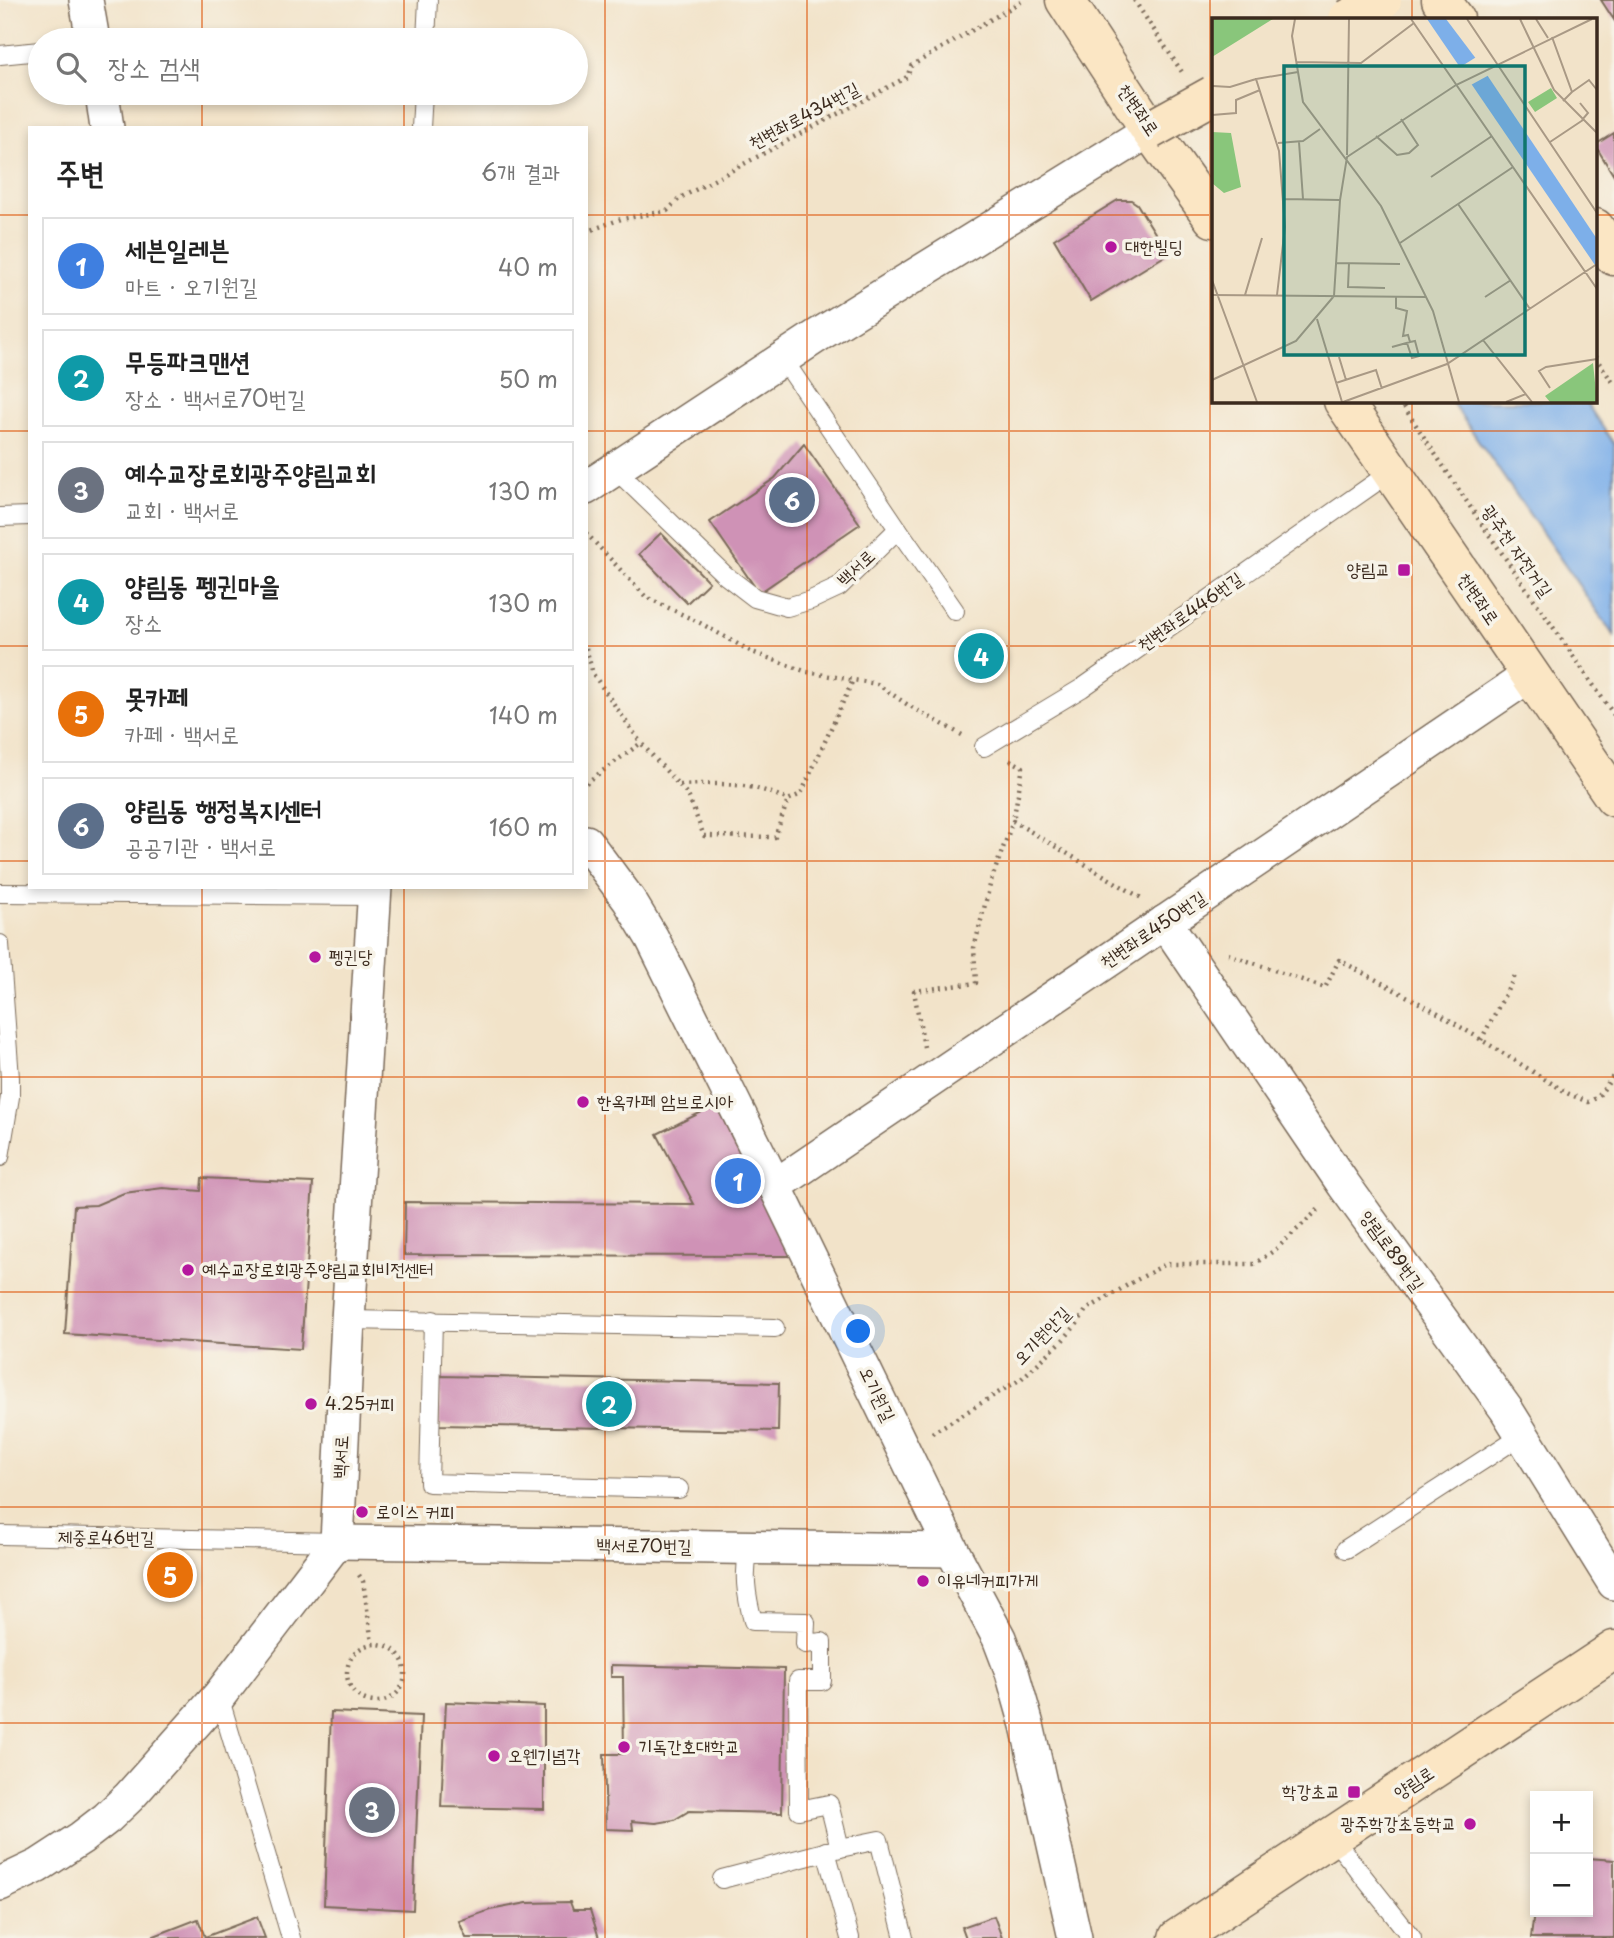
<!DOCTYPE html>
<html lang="ko">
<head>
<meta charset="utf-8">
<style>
	body { margin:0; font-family:"Playpen Sans","Poor Story",sans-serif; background:#f2f2f2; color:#222 }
	.controls { position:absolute; right:21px; bottom:21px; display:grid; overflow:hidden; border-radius:0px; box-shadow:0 4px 10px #0003 }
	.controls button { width:63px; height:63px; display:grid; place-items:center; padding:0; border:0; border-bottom:2px solid #e0e0e0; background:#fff; color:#222; font:35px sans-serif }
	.you { position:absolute; left:859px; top:1332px; width:24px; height:24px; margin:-18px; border:5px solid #fff; border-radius:50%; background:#1a73e8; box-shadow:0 0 0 10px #1a73e833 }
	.badge { display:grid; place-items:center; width:46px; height:46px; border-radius:50%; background:#b5179e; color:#fff; font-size:23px; font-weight:700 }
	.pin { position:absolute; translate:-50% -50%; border:4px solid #fff; box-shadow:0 2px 7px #0006 }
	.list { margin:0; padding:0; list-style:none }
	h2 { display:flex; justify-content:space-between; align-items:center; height:91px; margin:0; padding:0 28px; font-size:30px }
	h2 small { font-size:23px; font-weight:400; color:#767676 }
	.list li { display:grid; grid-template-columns:46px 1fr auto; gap:21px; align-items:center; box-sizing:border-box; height:98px; margin:0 14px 14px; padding:0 14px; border:2px solid #e0e0e0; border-radius:0px }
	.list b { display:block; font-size:26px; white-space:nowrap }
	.list p { margin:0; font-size:23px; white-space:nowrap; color:#767676 }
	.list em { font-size:23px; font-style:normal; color:#767676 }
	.icon { flex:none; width:38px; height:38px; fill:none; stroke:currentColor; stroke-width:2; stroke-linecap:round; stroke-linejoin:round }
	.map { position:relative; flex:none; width:1614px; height:1938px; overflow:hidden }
	.search { position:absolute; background:#fff; box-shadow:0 4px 10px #0003; left:28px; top:28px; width:560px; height:77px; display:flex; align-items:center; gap:18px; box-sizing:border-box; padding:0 24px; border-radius:38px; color:#767676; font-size:26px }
	.panel { position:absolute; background:#fff; box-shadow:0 4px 10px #0003; left:28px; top:126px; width:560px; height:763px; border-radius:0px }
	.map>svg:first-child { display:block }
	.water { fill:#7dafe9; stroke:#5c6c84; stroke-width:2 }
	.pier { fill:#f2e3c9 }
	.building { fill:#cf92b6 }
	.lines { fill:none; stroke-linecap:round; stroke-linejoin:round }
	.lane-casing { stroke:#7b6b5a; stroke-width:20 }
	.street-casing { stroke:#7b6b5a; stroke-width:36 }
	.secondary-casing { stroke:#7b6b5a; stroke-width:41 }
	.path { stroke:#7b6b5a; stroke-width:4.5; stroke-dasharray:2 5; stroke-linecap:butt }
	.lane { stroke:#fff; stroke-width:18 }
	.street { stroke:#fff; stroke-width:33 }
	.secondary { stroke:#fbe6c4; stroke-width:38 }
	.secondary-bridge-casing { stroke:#7b6b5a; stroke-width:41; stroke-linecap:butt }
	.secondary-bridge { stroke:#fbe6c4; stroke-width:38 }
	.grid { fill:none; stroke:#df570d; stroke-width:2; stroke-opacity:0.55 }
	.poi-dot { fill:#b5179e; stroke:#f7f3e8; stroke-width:2.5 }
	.labels { text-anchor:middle; stroke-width:7; stroke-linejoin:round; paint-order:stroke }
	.street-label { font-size:18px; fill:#3b2a1e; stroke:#f7f3e8 }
	.poi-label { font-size:18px; fill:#3b2a1e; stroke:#f7f3e8; text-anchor:start }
	.inset-road { fill:none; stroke:#a99985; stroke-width:2 }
	.view { fill:#0f766e; fill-opacity:0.15; stroke:#0f766e; stroke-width:3.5 }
	.inset-edge { fill:none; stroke:#3b2a1e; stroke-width:3.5 }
</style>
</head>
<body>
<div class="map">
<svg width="1614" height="1938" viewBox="0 0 1614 1938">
	<rect width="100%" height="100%" fill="#f7f3e8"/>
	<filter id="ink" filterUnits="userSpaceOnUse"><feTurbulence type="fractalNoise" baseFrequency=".0143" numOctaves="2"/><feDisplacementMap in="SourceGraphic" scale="14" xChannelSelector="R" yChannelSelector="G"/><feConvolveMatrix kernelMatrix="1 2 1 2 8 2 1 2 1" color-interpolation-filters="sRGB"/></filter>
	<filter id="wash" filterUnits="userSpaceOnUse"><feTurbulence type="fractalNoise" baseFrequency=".00686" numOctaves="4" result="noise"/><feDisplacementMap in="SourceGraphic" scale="28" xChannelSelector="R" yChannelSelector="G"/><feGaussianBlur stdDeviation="1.57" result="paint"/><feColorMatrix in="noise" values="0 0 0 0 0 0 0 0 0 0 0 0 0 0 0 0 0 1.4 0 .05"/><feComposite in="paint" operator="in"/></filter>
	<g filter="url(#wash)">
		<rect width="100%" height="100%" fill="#f2e3c9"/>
		<path class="water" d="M1451,401H1585L1614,444V636Z"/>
		<path class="pier" d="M1199,0H1321L1334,19H1213V60L1178,12Z"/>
		<g id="blocks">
			<g class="building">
				<path d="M1601,0H1614V20Z"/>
				<path d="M1614,133V176L1595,145Z"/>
				<path d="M1118,200H1131L1137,204L1168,254L1091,301L1054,239Z"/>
				<path d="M804,444L860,524L759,593L710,522L775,478Z"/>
				<path d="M661,533L709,582L687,603L639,554Z"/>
				<path d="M716,1105L792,1256L404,1255L405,1202L694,1204L657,1134Z"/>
				<path d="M202,1178L313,1183L301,1349L65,1334L74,1206L96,1205L124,1193L163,1188L201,1191Z"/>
				<path d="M440,1376L779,1383L778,1431L439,1425Z"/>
				<path d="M611,1665L784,1669L782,1813L689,1811L674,1820L656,1823L632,1821L633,1830L606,1829L604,1754H624L623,1677H611Z"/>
				<path d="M446,1702L544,1706V1809L441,1807Z"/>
				<path d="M331,1712L421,1716L413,1910L324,1905Z"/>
				<path d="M1588,1858L1614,1860V1938H1531L1534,1912H1588Z"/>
				<path d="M570,1902L573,1910H590L599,1938H466L459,1921L490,1910L527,1903Z"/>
				<path d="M994,1916L1002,1938H966L962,1927Z"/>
				<path d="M257,1917L265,1938H149L198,1919L205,1937Z"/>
			</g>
		</g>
	</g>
	<g filter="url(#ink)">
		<use href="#blocks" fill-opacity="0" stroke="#7b6b5a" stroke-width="2"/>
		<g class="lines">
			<defs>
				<g id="lane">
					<path d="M426,40L428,0"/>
					<path d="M0,55L40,51"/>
					<path d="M421,128L423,93"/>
					<path d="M615,469L725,575L755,598L787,607L811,600L839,587L898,529L783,359"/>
					<path d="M0,517L30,516"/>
					<path d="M898,529L955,611"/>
					<path d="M984,747L1082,688L1392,471"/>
					<path d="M0,893L374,896"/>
					<path d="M0,944L10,1078V1097L0,1157"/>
					<path d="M348,1320L775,1328"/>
					<path d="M433,1320L429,1483L679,1489"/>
					<path d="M0,1535L337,1542"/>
					<path d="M1346,1549L1522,1435"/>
					<path d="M219,1696L291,1938"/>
					<path d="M1332,1837L1412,1938"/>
					<path d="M840,1848L879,1840L904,1938"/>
					<path d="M826,1851L850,1938"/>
					<path d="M722,1879L840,1848L829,1804L799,1810L798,1681H822V1642L805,1644L806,1622L753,1621C746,1595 743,1574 749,1547"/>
				</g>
				<g id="street">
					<path d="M86,0L93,40"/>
					<path d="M102,93L107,128"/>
					<path d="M586,488L817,336L1150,130"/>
					<path d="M586,842L629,900L652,938L775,1186L952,1550L999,1638L1012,1672L1027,1725L1075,1938"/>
					<path d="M1165,922L1344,1185L1506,1409L1614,1583"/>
					<path d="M775,1186L1530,675"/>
					<path d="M337,1542L952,1550"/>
					<path d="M0,1884L38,1866L81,1838L107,1818L129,1797L219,1696L337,1542L348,1320L375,887"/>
				</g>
				<g id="secondary">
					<path d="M1065,0L1150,130L1213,218"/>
					<path d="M1441,0L1455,19"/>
					<path d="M1595,228L1614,256"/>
					<path d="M1343,401L1614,797"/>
					<path d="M1178,1938L1614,1650"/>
				</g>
			</defs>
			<use href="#lane" class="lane-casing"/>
			<use href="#street" class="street-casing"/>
			<use href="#secondary" class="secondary-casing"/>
			<g class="path">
				<path d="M1134,0L1182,72"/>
				<path d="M586,232L621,219L667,211L680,198L907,77L911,66L1024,0"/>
				<path d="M1595,357L1614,384"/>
				<path d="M1400,401L1481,523L1614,715"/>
				<path d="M586,533L646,597L700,623L752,652L807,672L877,684L908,705L962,735"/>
				<path d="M586,648L593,674L641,743"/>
				<path d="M1010,760L1023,767L1013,821"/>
				<path d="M586,783L641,743L688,795L704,836L775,837L788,800L801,794L853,680"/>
				<path d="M680,785C720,783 752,782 788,800"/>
				<path d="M1228,954L1325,988L1339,960L1438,1013L1569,1094L1588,1102L1598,1097L1614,1075"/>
				<path d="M1481,1040L1517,972"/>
				<path d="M924,1047L914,991L976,983L974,948L991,881L1013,821L1143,899"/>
				<path d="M932,1433L1021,1379L1062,1341L1077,1324L1086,1310L1131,1283L1166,1264H1254L1275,1250L1320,1208"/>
				<path d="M359,1575L363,1581L372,1643"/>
				<circle cx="376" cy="1673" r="29"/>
			</g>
			<use href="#lane" class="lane"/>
			<use href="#street" class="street"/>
			<use href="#secondary" class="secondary"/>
			<defs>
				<g id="secondary-bridge">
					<path d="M1348,19L1382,0"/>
					<path d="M1150,130L1213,95"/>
				</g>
			</defs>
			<use href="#secondary-bridge" class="secondary-bridge-casing"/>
			<use href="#secondary-bridge" class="secondary-bridge"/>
		</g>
	</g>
	<path class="grid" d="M202,0V40M404,0V40M605,0V1938M807,0V1938M1009,0V1938M1210,0V1938M1412,0V19M202,93V128M404,93V128M0,215H30M586,215H1213M1595,215H1614M1412,401V1938M0,431H30M586,431H1614M0,646H30M586,646H1614M0,861H30M586,861H1614M202,887V1938M404,887V1938M0,1077H1614M0,1292H1614M0,1507H1614M0,1723H1614"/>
	<g class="poi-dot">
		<circle cx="1111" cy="247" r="7"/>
		<rect x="1397" y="563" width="14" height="14" rx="3.5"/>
		<circle cx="315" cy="957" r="7"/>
		<circle cx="583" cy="1102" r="7"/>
		<circle cx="188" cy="1270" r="7"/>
		<circle cx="311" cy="1404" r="7"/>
		<circle cx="362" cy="1512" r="7"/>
		<circle cx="923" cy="1581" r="7"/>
		<circle cx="624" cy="1747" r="7"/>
		<circle cx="494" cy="1756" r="7"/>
		<rect x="1347" y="1785" width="14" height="14" rx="3.5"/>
		<circle cx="1470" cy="1824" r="7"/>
	</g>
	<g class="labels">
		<g class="street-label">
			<text transform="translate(1138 110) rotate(56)" y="6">천변좌로</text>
			<text transform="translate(804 116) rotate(-28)" y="6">천변좌로434번길</text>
			<text transform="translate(1517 551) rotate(55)" y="6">광주천 자전거길</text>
			<text transform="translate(856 568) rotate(-43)" y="6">백서로</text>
			<text transform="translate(1478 599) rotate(56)" y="6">천변좌로</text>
			<text transform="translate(1190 612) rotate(-35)" y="6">천변좌로446번길</text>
			<text transform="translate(1153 930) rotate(-34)" y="6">천변좌로450번길</text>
			<text transform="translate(1392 1251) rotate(54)" y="6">양림로89번길</text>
			<text transform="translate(1042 1336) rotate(-46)" y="6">오기원안길</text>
			<text transform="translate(877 1394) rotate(64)" y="6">오기원길</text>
			<text transform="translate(341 1457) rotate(-87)" y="6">백서로</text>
			<text transform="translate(106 1538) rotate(1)" y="6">제중로46번길</text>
			<text transform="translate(644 1546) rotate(1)" y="6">백서로70번길</text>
			<text transform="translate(1414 1783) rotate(-33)" y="6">양림로</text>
		</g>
		<g class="poi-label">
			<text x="1125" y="253">대한빌딩</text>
			<text x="1390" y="576" text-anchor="end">양림교</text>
			<text x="329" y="963">펭귄당</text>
			<text x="597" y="1108">한옥카페 암브로시아</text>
			<text x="202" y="1276">예수교장로회광주양림교회비전센터</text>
			<text x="325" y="1410">4.25커피</text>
			<text x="376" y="1518">로이스 커피</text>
			<text x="937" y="1587">이유네커피가게</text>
			<text x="638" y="1753">기독간호대학교</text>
			<text x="508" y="1762">오웬기념각</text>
			<text x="1340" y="1798" text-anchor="end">학강초교</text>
			<text x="1456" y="1830" text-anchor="end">광주학강초등학교</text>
		</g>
	</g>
	<g transform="translate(1212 18)">
		<rect width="385" height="385" fill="#f2e3c9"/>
		<path d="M0,1H61L0,39ZM339,70L345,80L323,94L316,84ZM0,114L19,115L29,169L12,175L0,165ZM381,345L385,384H338L333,378Z" fill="#89c67b"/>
		<path d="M215,1H234L265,42L385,221V250Z" fill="#7dafe9"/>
		<path d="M266,38L279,56L257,68L245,51Z" fill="#f2e3c9"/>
		<path class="inset-road" d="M83,1L80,18L91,84L169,188L221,293L247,384M199,1L385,271M255,1L385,195M308,1L342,72L385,115M324,1L336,20M340,19L360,74L351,83M84,44L149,45L202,5M1,68L18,69L44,61M360,74L377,62L385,72M368,85L376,95L370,102M0,97L24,95V82L48,72M164,118L185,137L197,135L206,127L189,101M87,124L91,181M338,124L371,102M66,125L91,123L108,111M135,137L137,1M219,159L280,118M71,181L128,182M246,186L318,291M188,225L301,149M124,245L188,246M137,245L136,269L173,270M0,262L45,384M0,277L214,279M33,277L50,220M65,277L73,209L67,133L44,61L86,54M273,279L299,262M105,301L130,384M271,322L320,384M195,325L200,340L207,338L203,323L198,324M180,329L198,324L196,317L191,318L195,293L184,290V279M127,339L134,362M0,362L84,323L122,278L128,182L135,139L244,67L380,1M124,365L164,352L170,371M338,370L327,353L334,349L385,341M131,384L235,346L385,246M294,384L314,376"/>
		<path class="view" d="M72,48H313V337H72Z"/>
		<rect width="385" height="385" class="inset-edge"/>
	</g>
</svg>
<div class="controls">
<button>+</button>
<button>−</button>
</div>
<div class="you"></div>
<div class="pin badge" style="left:738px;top:1181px;background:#3f7fe0">1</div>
<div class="pin badge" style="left:609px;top:1404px;background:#0f9aa8">2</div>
<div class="pin badge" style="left:372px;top:1810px;background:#6b7280">3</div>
<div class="pin badge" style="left:981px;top:656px;background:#0f9aa8">4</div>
<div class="pin badge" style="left:170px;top:1575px;background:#e8710a">5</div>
<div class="pin badge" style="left:792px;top:500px;background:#5c6f8a">6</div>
<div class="search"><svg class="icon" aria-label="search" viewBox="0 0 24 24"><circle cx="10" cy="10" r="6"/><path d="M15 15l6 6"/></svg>장소 검색</div>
<section class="panel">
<h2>주변<small>6개 결과</small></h2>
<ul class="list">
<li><span class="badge" style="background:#3f7fe0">1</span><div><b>세븐일레븐</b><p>마트 · 오기원길</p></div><em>40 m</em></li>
<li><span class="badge" style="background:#0f9aa8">2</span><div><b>무등파크맨션</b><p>장소 · 백서로70번길</p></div><em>50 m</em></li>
<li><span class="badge" style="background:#6b7280">3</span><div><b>예수교장로회광주양림교회</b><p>교회 · 백서로</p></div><em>130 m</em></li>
<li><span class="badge" style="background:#0f9aa8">4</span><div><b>양림동 펭귄마을</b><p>장소</p></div><em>130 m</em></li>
<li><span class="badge" style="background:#e8710a">5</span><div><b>못카페</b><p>카페 · 백서로</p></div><em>140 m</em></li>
<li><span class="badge" style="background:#5c6f8a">6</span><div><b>양림동 행정복지센터</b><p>공공기관 · 백서로</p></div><em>160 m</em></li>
</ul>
</section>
</div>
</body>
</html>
